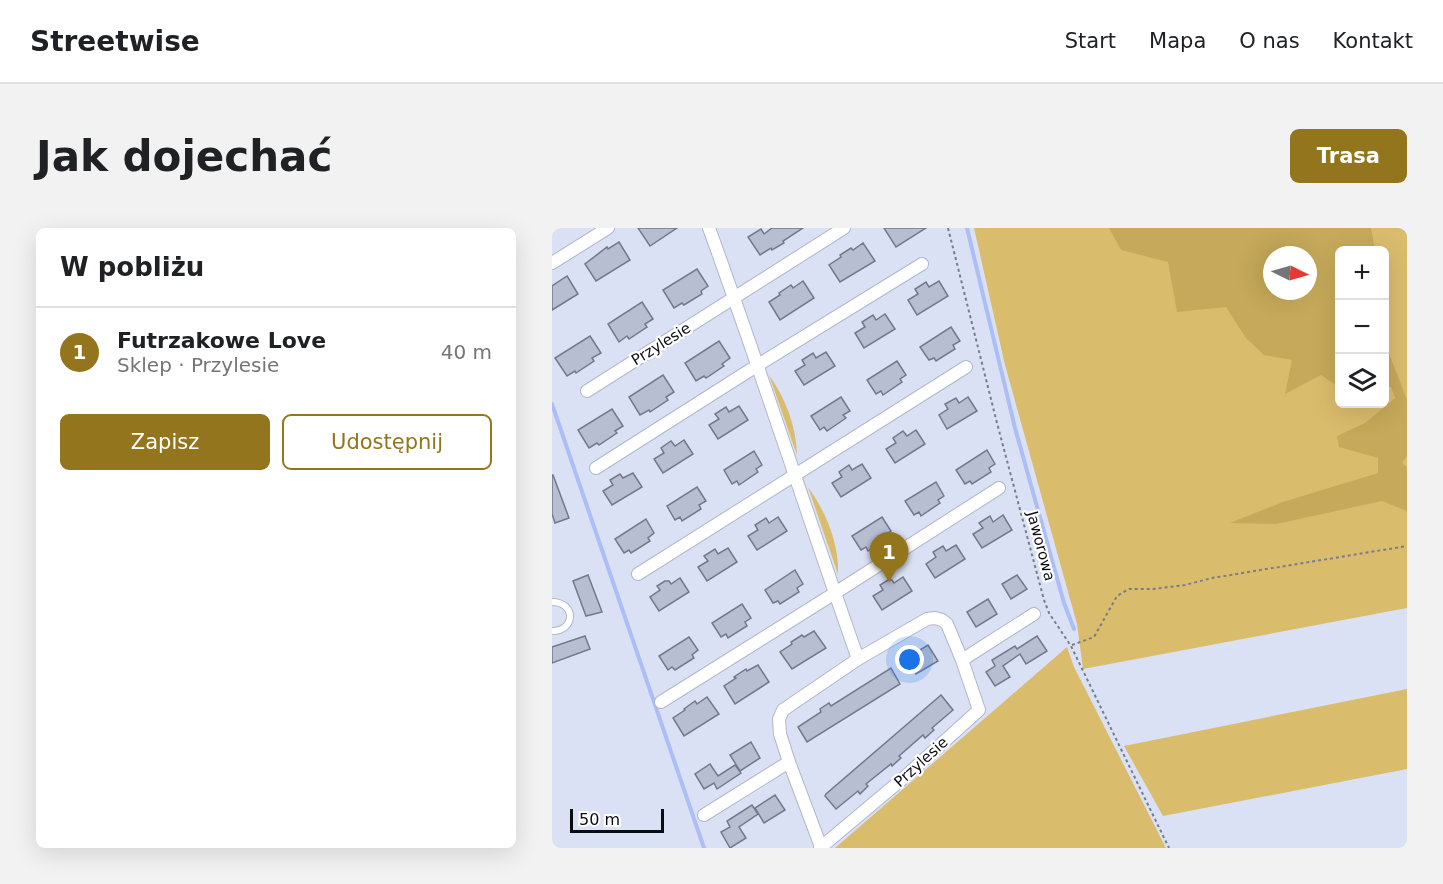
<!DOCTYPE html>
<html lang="pl">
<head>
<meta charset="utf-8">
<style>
	body { margin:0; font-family:"DejaVu Sans",sans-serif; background:#f2f2f2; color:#202124 }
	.controls { position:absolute; right:18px; top:18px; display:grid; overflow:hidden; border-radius:9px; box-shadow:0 6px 24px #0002 }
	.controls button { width:54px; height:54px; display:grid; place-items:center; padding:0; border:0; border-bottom:2px solid #e0e0e0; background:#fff; color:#202124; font:30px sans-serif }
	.compass { position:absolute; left:711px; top:18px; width:54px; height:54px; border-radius:50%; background:#fff; box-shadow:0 6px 24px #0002; rotate:95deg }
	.scale { position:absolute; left:18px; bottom:15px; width:94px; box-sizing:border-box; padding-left:6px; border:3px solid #0a0c13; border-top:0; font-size:16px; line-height:21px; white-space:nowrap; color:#0a0c13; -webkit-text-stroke:4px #fff; paint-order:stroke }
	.you { position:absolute; left:358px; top:432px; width:21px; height:21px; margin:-15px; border:4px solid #fff; border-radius:50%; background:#1a73e8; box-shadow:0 0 0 9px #1a73e833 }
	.badge { display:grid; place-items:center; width:39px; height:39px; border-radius:50%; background:#92751c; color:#fff; font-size:20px; font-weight:700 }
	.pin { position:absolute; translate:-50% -50px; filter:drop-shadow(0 2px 3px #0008) }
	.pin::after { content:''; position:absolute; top:32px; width:21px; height:18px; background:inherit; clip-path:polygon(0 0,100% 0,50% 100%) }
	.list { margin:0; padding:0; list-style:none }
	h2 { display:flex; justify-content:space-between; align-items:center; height:78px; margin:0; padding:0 24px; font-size:26px }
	h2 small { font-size:20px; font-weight:400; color:#757577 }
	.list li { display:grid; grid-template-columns:39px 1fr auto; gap:18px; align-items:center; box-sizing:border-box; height:90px; padding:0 24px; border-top:2px solid #e0e0e0 }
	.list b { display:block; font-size:22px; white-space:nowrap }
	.list p { margin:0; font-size:20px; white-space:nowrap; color:#757577 }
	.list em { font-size:20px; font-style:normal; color:#757577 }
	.actions { display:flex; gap:12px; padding:18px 24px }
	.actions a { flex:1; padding:14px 0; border:2px solid #92751c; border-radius:9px; text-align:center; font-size:21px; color:#92751c }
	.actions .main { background:#92751c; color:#fff }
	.icon { flex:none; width:33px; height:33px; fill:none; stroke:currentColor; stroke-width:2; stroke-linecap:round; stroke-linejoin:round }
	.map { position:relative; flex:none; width:855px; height:620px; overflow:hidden; border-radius:9px }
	header { display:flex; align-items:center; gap:36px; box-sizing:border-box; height:84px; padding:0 30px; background:#fff; border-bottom:2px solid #e0e0e0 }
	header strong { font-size:28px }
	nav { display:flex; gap:33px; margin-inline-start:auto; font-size:21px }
	.intro { display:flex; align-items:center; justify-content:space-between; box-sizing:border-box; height:144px; padding:0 36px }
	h1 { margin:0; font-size:42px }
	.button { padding:15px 27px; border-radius:9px; background:#92751c; color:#fff; font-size:21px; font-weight:700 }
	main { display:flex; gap:36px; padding:0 36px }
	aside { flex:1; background:#fff; border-radius:9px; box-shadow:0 6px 24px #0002 }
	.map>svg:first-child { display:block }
	.green { fill:#dabc6d; fill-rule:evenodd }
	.forest { fill:#c6a95a; fill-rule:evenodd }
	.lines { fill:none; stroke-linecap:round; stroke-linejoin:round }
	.stream { stroke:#adbef7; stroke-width:4 }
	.building { fill:#b8bed2; stroke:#73798b; stroke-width:1.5 }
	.lane-casing { stroke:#b1b7cb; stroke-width:8 }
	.street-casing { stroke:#b1b7cb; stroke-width:14 }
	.path { stroke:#787d8b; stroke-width:2; stroke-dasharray:3 3; stroke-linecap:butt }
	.lane { stroke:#fff; stroke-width:6 }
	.street { stroke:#fff; stroke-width:12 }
	.labels { text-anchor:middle; stroke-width:4.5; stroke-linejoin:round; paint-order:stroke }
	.street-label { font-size:15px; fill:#0a0c13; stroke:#fff }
</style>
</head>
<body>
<header>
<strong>Streetwise</strong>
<nav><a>Start</a><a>Mapa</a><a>O nas</a><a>Kontakt</a></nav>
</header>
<div class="intro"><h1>Jak dojechać</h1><a class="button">Trasa</a></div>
<main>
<aside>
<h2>W pobliżu<small></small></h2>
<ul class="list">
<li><span class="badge">1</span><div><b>Futrzakowe Love</b><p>Sklep · Przylesie</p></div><em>40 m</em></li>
</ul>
<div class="actions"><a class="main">Zapisz</a><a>Udostępnij</a></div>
</aside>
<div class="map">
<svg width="855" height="620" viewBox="0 0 855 620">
	<rect width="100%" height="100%" fill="#dae1f5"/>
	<g class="green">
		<path d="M422,0H855V380L531,441L525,396L453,137ZM788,22H832V176H788ZM720,27H756V63H720Z"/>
		<path d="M217,147C234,171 244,198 245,227Z"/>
		<path d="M256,259C274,284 287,315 286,346Z"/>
		<path d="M515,419L522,439L614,620H283Z"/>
		<path d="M855,461V541L611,588L572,518Z"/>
	</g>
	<g class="forest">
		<path d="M557,0H819L823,22H788L787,159L769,147L733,166L740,132L712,127L694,110L674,79L625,84L616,34L569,22ZM720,27H756V63H720Z"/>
		<path d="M833,115L855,172V228L850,235L855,239V283L830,273L724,296L678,295L731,274L826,245V230L787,219L785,208L813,195L843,170L839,159H833Z"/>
	</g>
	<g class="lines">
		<g class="stream">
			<path d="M415,0L463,200L512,375L522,401"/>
			<path d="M0,176L152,620"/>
		</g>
	</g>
	<g class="building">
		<path d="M86,0H125L98,18Z"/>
		<path d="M220,0H251L231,13L232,15L220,22L219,20L208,27L196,9L209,1L212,6Z"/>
		<path d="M332,0H374L344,19Z"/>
		<path d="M67,14L78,32L44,53L33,36L55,19L56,21Z"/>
		<path d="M311,15L323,33L288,54L277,37L289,29L288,27L299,20L301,22Z"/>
		<path d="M145,41L156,58L149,63L150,66L132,77L130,75L122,80L111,62Z"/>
		<path d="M15,48L26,66L0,82V58Z"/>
		<path d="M251,53L262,70L228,92L217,74L228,67L227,65L239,57L241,60Z"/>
		<path d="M387,53L396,68L365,87L356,72L366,66L363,61L374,54L377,59Z"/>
		<path d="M90,74L101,91L93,96L95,99L77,111L75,108L67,114L56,96Z"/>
		<path d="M333,86L343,101L312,120L303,105L313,99L310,94L321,87L324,92Z"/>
		<path d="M399,99L408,113L401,117L403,121L384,133L382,130L377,132L368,119Z"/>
		<path d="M38,108L49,125L40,130L42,133L24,145L23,143L15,148L3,130Z"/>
		<path d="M167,113L178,130L170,136L172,138L154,150L152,148L144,153L133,135Z"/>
		<path d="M274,124L283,138L252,157L243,143L253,137L250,132L261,125L264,130Z"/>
		<path d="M345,133L354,147L348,151L350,154L331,167L329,163L324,166L315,152Z"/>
		<path d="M111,147L122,164L114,169L116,172L98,184L97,182L88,187L77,169Z"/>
		<path d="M289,169L298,183L291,187L294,190L275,203L272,199L268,202L259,188Z"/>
		<path d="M416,169L425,183L395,201L387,187L396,181L393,176L404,170L407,175Z"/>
		<path d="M187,178L196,192L166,211L157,197L167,191L163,186L174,179L177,184Z"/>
		<path d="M60,181L71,198L63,203L65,205L47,217L45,215L37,220L26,202Z"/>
		<path d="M364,202L373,216L343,235L334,221L344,215L341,210L351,203L355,208Z"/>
		<path d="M132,212L141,226L111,245L102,231L112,225L109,220L119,213L123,218Z"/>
		<path d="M435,222L443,236L437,240L439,244L420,256L418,253L413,256L404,242Z"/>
		<path d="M202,223L210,237L204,241L206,244L187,257L185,253L180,256L172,242Z"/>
		<path d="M310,236L319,250L289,269L280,255L290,249L287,244L297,237L300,242Z"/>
		<path d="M81,245L90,259L60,277L51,263L61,257L58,252L68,246L71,250Z"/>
		<path d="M0,247H1L17,290L3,295L0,286Z"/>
		<path d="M384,254L392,268L386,272L388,275L369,288L367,284L362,287L353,273Z"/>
		<path d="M145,259L154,273L147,277L149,281L130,293L128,289L123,292L115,278Z"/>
		<path d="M451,287L460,302L430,320L421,306L431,300L427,295L438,288L441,294Z"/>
		<path d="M226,289L235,303L205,322L196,308L206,302L203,297L214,290L217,295Z"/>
		<path d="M330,289L339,303L333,307L335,310L316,323L314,319L309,322L300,308Z"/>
		<path d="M94,291L102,305L96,310L98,313L79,325L77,322L72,325L63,311Z"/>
		<path d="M404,317L413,331L383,350L374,336L384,329L381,324L391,318L394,323Z"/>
		<path d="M176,320L185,334L155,353L146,339L156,333L152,328L163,321L166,326Z"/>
		<path d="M243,342L251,356L245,360L247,364L228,376L226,373L221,375L213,362Z"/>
		<path d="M36,347L50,384L34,388L21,353Z"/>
		<path d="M465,347L475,361L459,371L450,356Z"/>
		<path d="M351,349L360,363L330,382L321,368L331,362L328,357L336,352H340L342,355Z"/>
		<path d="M128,350L137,364L107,383L98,369L108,362L105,358L113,353H117L119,356Z"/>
		<path d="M436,371L445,386L424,399L415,384Z"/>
		<path d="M190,376L199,390L193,394L195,398L176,410L174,406L169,409L160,395Z"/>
		<path d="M262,403L274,420L240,441L228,424L240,416L239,414L250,407L252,409Z"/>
		<path d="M33,408L38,421L0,435V419Z"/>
		<path d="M485,408L495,423L474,436L468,426L451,438L458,449L443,458L434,444L443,438L440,432L463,418L465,421Z"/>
		<path d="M137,409L146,422L140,427L142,430L123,442L120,439L116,442L107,428Z"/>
		<path d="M376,417L386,433L364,446L355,430Z"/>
		<path d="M206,437L217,454L183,476L172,458L184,450L182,449L194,441L195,443Z"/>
		<path d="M339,440L348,456L255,514L246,499L269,484L268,481L277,475L279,478Z"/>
		<path d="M389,467L401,482L380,500L382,502L373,510L371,507L347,528L349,530L340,538L339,536L314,556L316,558L308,566L306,563L284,581L273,568L274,566Z"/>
		<path d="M155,469L167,486L132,508L121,490L133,482L132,481L143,473L145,476Z"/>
		<path d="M199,514L208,530L188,543L178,527Z"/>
		<path d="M158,536L166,548L183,537L189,545L165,561L162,555L152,561L143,546Z"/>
		<path d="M223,567L233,582L212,595L203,580Z"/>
		<path d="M200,577L206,586L187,599L194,610L178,620L169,604L178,599L175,593Z"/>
	</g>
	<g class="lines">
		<defs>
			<path id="lane" d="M0,374C24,374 24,403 0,403"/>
			<g id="street">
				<path d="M157,0C201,121 241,243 283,365L447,260"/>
				<path d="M0,35L56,0"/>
				<path d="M35,163L292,0"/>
				<path d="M44,240L206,137L370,36"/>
				<path d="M86,346L414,139"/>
				<path d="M410,432L482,386"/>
				<path d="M109,474L283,365L306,431L375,391L383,390L390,392L395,396L410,432L427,482L355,547L268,620"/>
				<path d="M152,587L237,534"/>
				<path d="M269,619L237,534L228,506L227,491L231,482L306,431"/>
			</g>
		</defs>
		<use href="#lane" class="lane-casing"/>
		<use href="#street" class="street-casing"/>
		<g class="path">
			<path d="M396,0L445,195L492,372L497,385L519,418L617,620"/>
			<path d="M520,417L542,409L565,368L577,361H601L633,357L660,350L855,318"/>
		</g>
		<use href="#lane" class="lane"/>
		<use href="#street" class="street"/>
	</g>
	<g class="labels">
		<g class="street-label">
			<text transform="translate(109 116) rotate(-32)" y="5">Przylesie</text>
			<text transform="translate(489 318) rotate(75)" y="5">Jaworowa</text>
			<text transform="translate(369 534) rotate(-42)" y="5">Przylesie</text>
		</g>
	</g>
</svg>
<div class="controls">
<button>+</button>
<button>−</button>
<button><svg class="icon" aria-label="layers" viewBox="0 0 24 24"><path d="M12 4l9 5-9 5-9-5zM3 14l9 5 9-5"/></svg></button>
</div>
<svg class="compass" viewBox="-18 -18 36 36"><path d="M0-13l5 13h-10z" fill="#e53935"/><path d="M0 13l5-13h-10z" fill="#757577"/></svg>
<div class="scale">50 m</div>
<div class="you"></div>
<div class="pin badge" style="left:337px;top:354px">1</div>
</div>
</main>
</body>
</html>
